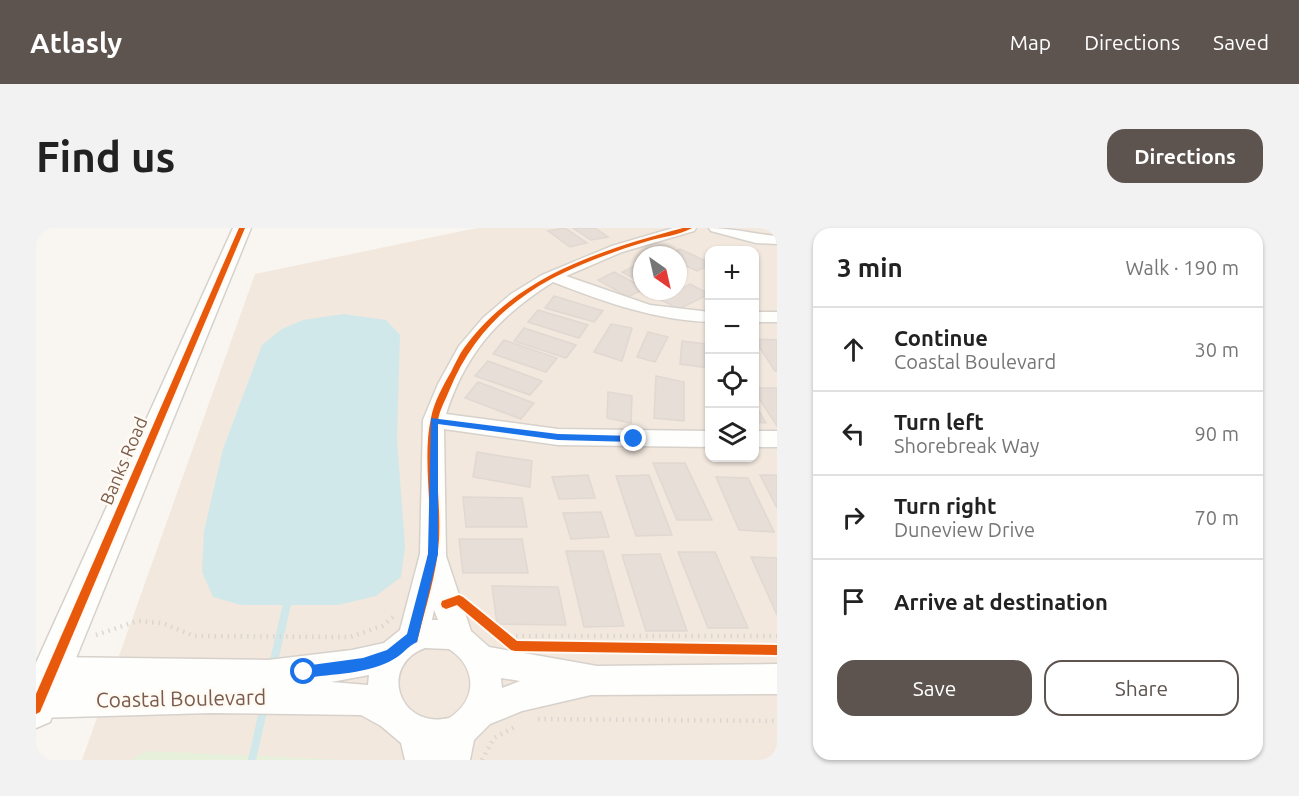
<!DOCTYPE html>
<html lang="en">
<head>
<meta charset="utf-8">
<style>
	body { margin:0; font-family:Ubuntu,sans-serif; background:#f2f2f2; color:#222 }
	.controls { position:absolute; right:18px; top:18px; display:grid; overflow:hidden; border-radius:12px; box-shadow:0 2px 4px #0004 }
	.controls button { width:54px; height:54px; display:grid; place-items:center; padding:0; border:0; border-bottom:2px solid #e0e0e0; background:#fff; color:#222; font:30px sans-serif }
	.compass { position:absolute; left:597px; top:18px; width:54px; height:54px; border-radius:50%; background:#fff; box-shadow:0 2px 4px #0004; rotate:146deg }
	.stop { position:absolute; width:18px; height:18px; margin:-14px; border:4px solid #1a73e8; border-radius:50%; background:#fff }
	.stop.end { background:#1a73e8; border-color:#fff; box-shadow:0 2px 6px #0008 }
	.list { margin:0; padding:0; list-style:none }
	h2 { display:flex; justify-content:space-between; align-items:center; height:78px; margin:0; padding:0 24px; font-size:26px }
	h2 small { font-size:20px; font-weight:400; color:#767676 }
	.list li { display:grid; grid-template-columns:39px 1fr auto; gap:18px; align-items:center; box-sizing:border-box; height:84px; padding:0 24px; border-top:2px solid #e0e0e0 }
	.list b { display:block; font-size:22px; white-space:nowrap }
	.list p { margin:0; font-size:20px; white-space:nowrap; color:#767676 }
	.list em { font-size:20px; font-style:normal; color:#767676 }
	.actions { display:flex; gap:12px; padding:18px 24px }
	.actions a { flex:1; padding:14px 0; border:2px solid #5d544f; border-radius:18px; text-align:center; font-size:21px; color:#5d544f }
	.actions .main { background:#5d544f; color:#fff }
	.icon { flex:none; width:33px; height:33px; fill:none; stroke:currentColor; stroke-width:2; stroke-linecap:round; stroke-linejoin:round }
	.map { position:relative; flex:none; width:741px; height:532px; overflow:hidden; border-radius:18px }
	header { display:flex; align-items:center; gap:36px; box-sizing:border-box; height:84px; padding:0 30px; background:#5d544f; color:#fff }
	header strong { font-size:28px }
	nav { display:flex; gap:33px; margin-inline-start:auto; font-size:21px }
	.intro { display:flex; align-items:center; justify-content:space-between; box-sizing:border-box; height:144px; padding:0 36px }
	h1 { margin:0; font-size:42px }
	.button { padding:15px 27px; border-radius:18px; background:#5d544f; color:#fff; font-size:21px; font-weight:700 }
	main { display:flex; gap:36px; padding:0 36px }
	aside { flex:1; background:#fff; border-radius:18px; box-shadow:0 2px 4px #0004 }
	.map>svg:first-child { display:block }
	.residential { fill:#f2e8de; fill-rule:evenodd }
	.green { fill:#e7f0db }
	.water { fill:#d0e8ea }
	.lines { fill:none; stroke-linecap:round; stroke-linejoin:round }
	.stream { stroke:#d0e8ea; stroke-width:8 }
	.building { fill:#e6ded7; stroke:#e2d8d2; stroke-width:1.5 }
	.minor-casing { stroke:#d7d1cb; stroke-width:3 }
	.tertiary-casing { stroke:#d7d1cb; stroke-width:3 }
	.path { stroke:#dcd5d0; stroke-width:4.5; stroke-dasharray:1.5 5; stroke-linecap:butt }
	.minor { fill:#fefefd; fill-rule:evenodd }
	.tertiary { fill:#fefefd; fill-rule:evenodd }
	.cycleway-casing { stroke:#fffaf3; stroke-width:4 }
	.cycleway { fill:#e8590c; fill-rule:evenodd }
	.route { fill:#1a73e8 }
	.labels { text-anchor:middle; stroke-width:5; stroke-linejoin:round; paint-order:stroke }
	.street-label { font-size:18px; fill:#7a5c4d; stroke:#fffaf3 }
	.near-street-label { font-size:21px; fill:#7a5c4d; stroke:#fffaf3 }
</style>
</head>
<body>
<header>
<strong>Atlasly</strong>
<nav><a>Map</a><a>Directions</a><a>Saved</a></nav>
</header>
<div class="intro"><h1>Find us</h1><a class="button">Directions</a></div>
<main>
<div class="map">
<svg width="741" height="532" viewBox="0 0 741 532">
	<rect width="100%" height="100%" fill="#f9f5f0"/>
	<path class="residential" d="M441,0H741V532H46L219,46ZM674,22H718V230H674ZM606,27H642V63H606Z"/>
	<path class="green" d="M110,523L310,532H95Z"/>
	<path class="water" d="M307,86L350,92L364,107L361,211L369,318L365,349L340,368L302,377H205L177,369L166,344L168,303L187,221L226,117L246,101L267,92Z"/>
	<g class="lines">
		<g class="stream">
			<path d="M237,437L251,376"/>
			<path d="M216,532L228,479"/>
		</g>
	</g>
	<g class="building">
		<path d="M529,0L551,15L534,19L512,3Z"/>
		<path d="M537,0H559L572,9L555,12Z"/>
		<path d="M644,21L674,35V37L661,43L642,34V27H632Z"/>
		<path d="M601,37L606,39V55L586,44Z"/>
		<path d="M578,44L606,59V62L592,69L562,52Z"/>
		<path d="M654,56L673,66L643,81L625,72Z"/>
		<path d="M518,68L567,83L558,94L509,80Z"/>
		<path d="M502,82L552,97L543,110L492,94Z"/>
		<path d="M575,96L596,100L586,133L558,124Z"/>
		<path d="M488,100L540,117L530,130L478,113Z"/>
		<path d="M612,104L632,109L619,134L601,129Z"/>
		<path d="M718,111L741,112V143H739Z"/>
		<path d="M468,112L521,130L510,144L457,126Z"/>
		<path d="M646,113L670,116L673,140L644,136Z"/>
		<path d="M452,133L506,153L494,167L439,148Z"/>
		<path d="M620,148L648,154V193L618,190Z"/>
		<path d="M442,154L498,175L485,191L429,170Z"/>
		<path d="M718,160H741V198L718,163Z"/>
		<path d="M572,164L596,168L595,195L571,190Z"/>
		<path d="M718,174L730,195L718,194Z"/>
		<path d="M441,224L496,233L494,259L437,249Z"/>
		<path d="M617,235H649L676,292H641Z"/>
		<path d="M552,247L559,270L523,271L516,249Z"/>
		<path d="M613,247L636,307L600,308L580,248Z"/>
		<path d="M724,247H741V280Z"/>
		<path d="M680,249L712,250L738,304L703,302Z"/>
		<path d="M427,269L486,270L491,299H430Z"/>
		<path d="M565,284L573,309L535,311L527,285Z"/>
		<path d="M423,311H486L492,345H427Z"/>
		<path d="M530,323H567L588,398L548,399Z"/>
		<path d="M642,324H679L712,400H672Z"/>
		<path d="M624,326L651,403H610L586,327Z"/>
		<path d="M715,329L741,330V387Z"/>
		<path d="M456,358L522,359L530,397L461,396Z"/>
	</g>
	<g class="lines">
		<defs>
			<g id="minor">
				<path d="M637,0H660L658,3L586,24L530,48L614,77L674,84V94C618,92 569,74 517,54C463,88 430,124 410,186L522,201L674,203V219L522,217L408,201L410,328L435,403L453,419L561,438L741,436V466L555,467L486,483L454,496L438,512L434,532H369L365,515L345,498L325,487L175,485L0,490V460L18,459L5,454L1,444L5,434L16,429L232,432L316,422L348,415L364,402L384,326L387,192L402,156L423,118L447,90L475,66L506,47L576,18ZM398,382L402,392H396ZM389,420L413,421C441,439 442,472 413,490C362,502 342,437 389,420ZM333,447L332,457L295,454ZM465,450L484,453L466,460Z"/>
				<path d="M673,0C696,0 718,6 741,8V16L720,15L675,3Z"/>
				<rect x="718" y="84" width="23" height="10"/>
				<rect x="718" y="203" width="23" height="16"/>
			</g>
			<path id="tertiary" d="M197,0H215L14,494L0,500V435Z"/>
		</defs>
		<use href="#minor" class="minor-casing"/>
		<use href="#tertiary" class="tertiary-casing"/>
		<g class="path">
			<path d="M60,407L102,393L126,395L158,408L314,409L346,398L357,389"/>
			<path d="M467,408H741"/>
			<path d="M502,491L741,493"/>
			<path d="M446,532L458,510L481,498"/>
		</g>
		<use href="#minor" class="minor"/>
		<use href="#tertiary" class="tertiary"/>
		<defs>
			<g id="cycleway">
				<path d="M203,0H209L4,484L0,486V466Z"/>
				<path d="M647,0H656C643,7 626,9 612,13C579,23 546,35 515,51C466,78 434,112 413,163C409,173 403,183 402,193C397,233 405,272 403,312C401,345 390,377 382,410L381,414L377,415L373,414L372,410C380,376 392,343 394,308C395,271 387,225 395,190C398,174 407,158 415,144C419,136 423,127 428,120C480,48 565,22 647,0Z"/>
				<path d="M423,367L427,369L481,413L741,417V427L479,423L475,422L421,377L410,381L406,379L405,376L406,373Z"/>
			</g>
		</defs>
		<use href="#cycleway" class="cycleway-casing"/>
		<use href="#cycleway" class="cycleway"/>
	</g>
	<path class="route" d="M395,190L522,206L598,208L603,211L598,214L522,212L402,196V326L381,414C372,418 366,427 358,431C333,446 296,446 268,450L264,449V440L268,438L327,430L351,422L371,406L392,326Z"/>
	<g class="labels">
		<g class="street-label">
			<text transform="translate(88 233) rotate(-67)" y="6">Banks Road</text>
		</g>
		<g class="near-street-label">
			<text transform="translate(145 471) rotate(-1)" y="7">Coastal Boulevard</text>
		</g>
	</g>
</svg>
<div class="controls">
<button>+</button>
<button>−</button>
<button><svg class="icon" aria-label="locate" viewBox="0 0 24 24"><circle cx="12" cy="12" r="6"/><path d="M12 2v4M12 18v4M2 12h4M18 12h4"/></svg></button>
<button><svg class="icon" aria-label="layers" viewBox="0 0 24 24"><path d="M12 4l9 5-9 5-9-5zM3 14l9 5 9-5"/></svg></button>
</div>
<svg class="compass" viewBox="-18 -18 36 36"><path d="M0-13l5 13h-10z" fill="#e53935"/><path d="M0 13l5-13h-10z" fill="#767676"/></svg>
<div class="stop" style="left:268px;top:444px"></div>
<div class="stop end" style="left:598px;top:211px"></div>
</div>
<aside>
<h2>3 min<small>Walk · 190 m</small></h2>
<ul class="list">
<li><svg class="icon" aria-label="ahead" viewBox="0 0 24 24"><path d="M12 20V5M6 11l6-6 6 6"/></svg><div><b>Continue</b><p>Coastal Boulevard</p></div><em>30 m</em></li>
<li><svg class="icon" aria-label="left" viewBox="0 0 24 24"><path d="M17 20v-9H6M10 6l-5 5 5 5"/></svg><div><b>Turn left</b><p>Shorebreak Way</p></div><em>90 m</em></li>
<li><svg class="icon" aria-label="right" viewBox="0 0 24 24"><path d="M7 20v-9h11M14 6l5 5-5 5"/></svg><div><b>Turn right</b><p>Duneview Drive</p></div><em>70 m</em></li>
<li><svg class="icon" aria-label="arrive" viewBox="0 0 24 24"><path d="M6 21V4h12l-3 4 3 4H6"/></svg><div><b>Arrive at destination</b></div></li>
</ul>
<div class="actions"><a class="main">Save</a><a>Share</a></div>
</aside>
</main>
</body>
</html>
